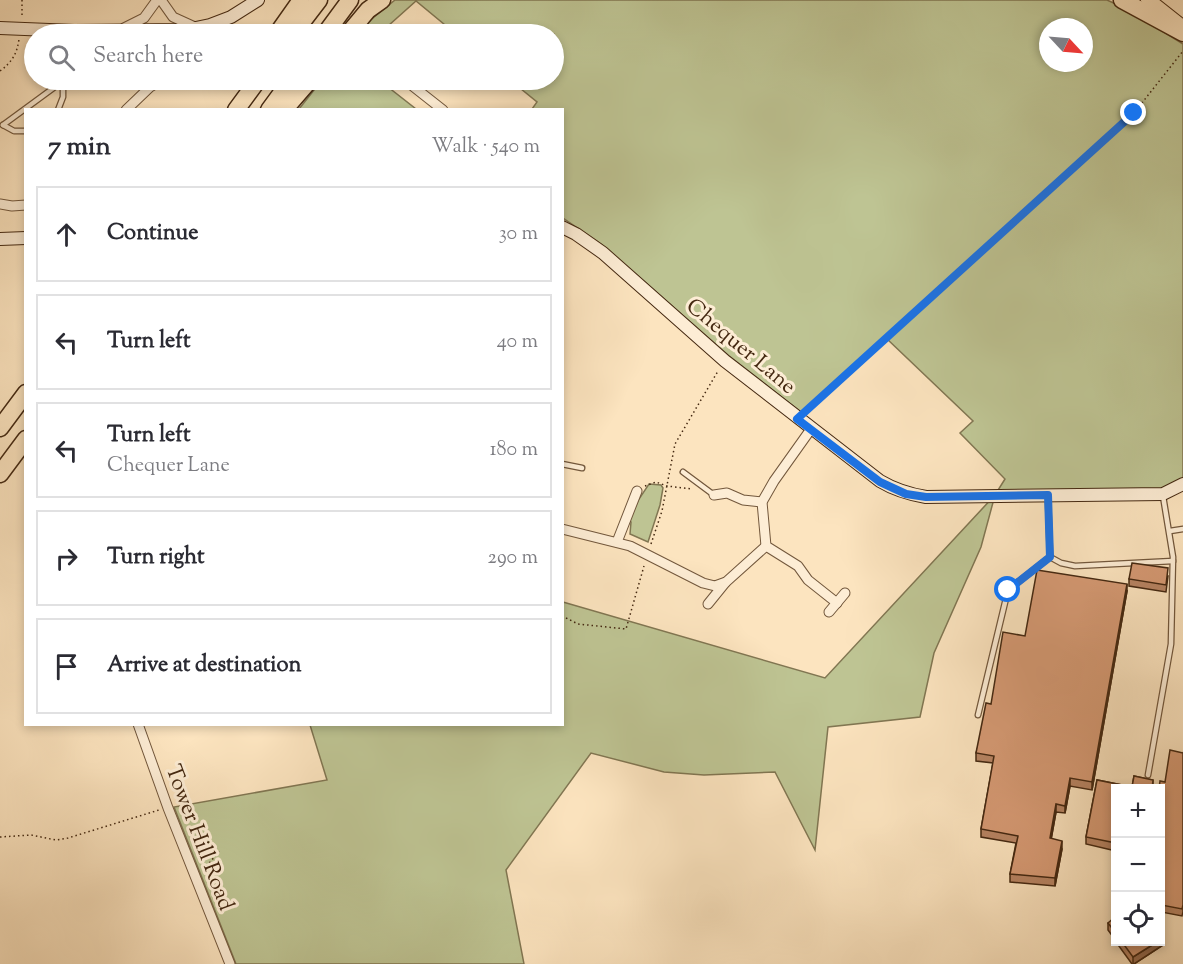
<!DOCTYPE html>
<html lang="en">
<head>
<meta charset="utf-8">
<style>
	body { margin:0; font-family:"Sorts Mill Goudy",serif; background:#f7f7f7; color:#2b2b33 }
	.controls { position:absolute; right:18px; bottom:18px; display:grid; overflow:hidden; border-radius:0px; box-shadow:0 3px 9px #0003 }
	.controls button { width:54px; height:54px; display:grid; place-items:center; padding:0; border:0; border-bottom:2px solid #e1e1e2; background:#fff; color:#2b2b33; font:30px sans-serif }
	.compass { position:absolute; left:1039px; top:18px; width:54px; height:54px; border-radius:50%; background:#fff; box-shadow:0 3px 9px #0003; rotate:116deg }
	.stop { position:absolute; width:18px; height:18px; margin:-14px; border:4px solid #1a73e8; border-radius:50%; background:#fff }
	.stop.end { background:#1a73e8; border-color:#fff; box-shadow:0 2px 6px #0008 }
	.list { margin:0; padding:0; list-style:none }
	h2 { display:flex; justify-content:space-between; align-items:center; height:78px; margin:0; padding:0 24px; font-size:26px }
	h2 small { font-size:20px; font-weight:400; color:#7c7c81 }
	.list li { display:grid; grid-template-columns:39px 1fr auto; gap:18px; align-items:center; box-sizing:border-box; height:96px; margin:0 12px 12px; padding:0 12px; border:2px solid #e1e1e2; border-radius:0px }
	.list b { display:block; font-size:22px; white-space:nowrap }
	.list p { margin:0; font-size:20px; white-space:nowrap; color:#7c7c81 }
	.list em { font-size:20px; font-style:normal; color:#7c7c81 }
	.icon { flex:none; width:33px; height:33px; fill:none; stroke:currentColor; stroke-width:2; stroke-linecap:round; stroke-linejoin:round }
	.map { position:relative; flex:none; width:1183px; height:964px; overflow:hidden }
	.search { position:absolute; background:#fff; box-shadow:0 3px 9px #0003; left:24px; top:24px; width:540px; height:66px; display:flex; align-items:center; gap:15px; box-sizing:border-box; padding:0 21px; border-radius:33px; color:#7c7c81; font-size:22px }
	.panel { position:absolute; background:#fff; box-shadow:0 3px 9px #0003; left:24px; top:108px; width:540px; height:618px; border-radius:0px }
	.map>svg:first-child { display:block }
	.green { fill:#bec493; stroke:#817652; stroke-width:1.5; fill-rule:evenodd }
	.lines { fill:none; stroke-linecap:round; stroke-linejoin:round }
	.lane-casing { stroke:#72573c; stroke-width:7 }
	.street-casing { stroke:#72573c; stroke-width:11 }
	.secondary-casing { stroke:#442811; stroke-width:14 }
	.primary-casing { stroke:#442811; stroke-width:16 }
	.highway-casing { stroke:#442811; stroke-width:19 }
	.path { stroke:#442811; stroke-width:1.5; stroke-dasharray:1.5 3; stroke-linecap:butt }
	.lane { stroke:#fdedd5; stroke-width:4.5 }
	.street { stroke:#fdedd5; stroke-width:9 }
	.secondary { stroke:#fdedd5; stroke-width:12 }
	.primary { stroke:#fce4bf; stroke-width:14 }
	.highway { stroke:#fce4bf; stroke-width:16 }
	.wall { fill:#b78463; stroke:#442811; stroke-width:1.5 }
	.shaded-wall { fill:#956b50; stroke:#442811; stroke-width:1.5 }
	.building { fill:#d59973; stroke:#442811; stroke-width:1.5 }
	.route { stroke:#1a73e8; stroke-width:8 }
	.labels { text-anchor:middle; stroke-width:6; stroke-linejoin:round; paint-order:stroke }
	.street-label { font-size:22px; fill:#442811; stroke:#fdedd5 }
</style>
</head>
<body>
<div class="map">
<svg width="1183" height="964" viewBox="0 0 1183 964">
	<rect width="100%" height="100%" fill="#fce4bf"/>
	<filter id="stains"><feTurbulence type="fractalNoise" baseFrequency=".00333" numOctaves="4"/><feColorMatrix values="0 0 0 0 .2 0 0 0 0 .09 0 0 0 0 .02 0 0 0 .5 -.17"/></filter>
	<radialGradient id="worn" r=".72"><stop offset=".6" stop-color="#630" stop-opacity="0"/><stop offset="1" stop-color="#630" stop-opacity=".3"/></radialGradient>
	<g class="green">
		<path d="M395,0H1107L1129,10L1183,44V484L1163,494L995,495L981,547L934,653L920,717L828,727L815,850L775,772L704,775L664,772L591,753L506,870L524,964H236L174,807L327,780L310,725L562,724L563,602L825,678L995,495L1005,479L960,433L973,421L886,338L802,413L728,355L601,244L563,218L562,110L532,109L537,102L510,80H554V34H456L416,1L379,34H357L363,26ZM1048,27H1084V63H1048Z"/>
		<path d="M322,80H379L416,109H299Z"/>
		<path d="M649,484L661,485L663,488L660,505L648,542L630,534L631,522L629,520L639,499Z"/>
	</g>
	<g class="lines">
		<defs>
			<g id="lane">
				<path d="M3,125L63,81V97L58,110"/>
				<path d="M3,125L14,131H26"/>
				<path d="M562,464L582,468"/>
				<path d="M683,472L714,495"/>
				<path d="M1048,498L1050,557L1061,563L1075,566L1173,561"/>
				<path d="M1170,531L1183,529"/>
				<path d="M978,715L1008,590L1050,557"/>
				<path d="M1148,775L1171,644L1173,557L1163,496"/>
			</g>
			<g id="street">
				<path d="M161,0L173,17L195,27"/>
				<path d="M124,28L144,18L157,0"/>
				<path d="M405,80L443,110"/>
				<path d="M126,110L150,87L162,80"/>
				<path d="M0,204L12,206L26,205"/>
				<path d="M811,429L774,481L762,502L766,546L798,566L808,580L837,603"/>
				<path d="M714,495L727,493L743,500L762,502"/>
				<path d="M562,529L630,546L703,583L715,586L726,582L766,546"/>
				<path d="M617,542L637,491"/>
				<path d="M708,604L725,583"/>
				<path d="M829,612L845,593"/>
				<path d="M138,724L168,808L230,964"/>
			</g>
			<g id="secondary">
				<path d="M0,28L74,31L186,30L210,25L231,17L258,0"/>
				<path d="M562,227L576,234L603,253L725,361L880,481C895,490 908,494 926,497L1163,494L1183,484"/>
				<path d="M0,239L26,238"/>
			</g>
			<path id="primary" d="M1148,0L1181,26"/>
			<g id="highway">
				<path d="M1122,0L1183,33"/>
				<path d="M277,34L301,0"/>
				<path d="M293,34L319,0"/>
				<path d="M325,34L350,0"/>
				<path d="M348,34L368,10L382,0"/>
				<path d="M236,110L258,80"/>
				<path d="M269,110L291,80"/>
				<path d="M284,110L310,80"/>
				<path d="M0,428L26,393"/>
				<path d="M0,474L26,439"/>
			</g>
		</defs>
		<use href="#lane" class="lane-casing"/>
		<use href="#street" class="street-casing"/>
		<use href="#secondary" class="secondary-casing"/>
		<use href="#primary" class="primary-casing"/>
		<use href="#highway" class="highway-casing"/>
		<g class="path">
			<path d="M22,0V15"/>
			<path d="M0,71C12,62 17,54 19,39"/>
			<path d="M806,409L1134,113L1183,51"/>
			<path d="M645,486L656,482L667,486L692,489"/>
			<path d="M651,544L662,511L675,444L718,371"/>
			<path d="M562,616L578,624L626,629L644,566"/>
			<path d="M0,837L31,835L56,840L68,838L159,810"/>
			<path d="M202,867L207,866L220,850"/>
		</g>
		<use href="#lane" class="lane"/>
		<use href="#street" class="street"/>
		<use href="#secondary" class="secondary"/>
		<use href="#primary" class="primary"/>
		<use href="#highway" class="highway"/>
	</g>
	<g class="wall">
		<path d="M1168,576L1166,592L1129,586V579Z"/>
		<path d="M1127,591L1092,790L1070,786L1065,813L1056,812L1051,839L1062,849L1055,886L1010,882V874L1016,843L981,837V829L993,763L976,761V753L991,704L1025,636Z"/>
		<path d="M1183,753V912L1182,916L1161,912V789Z"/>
		<path d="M1134,776L1153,780V789H1116V851L1086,844V837L1097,780L1132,787Z"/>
		<path d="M1116,919V941L1108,930V923Z"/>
		<path d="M1116,942H1161L1163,945L1134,964H1132Z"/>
	</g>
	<g class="shaded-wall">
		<path d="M1127,584V591L1092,790V782Z"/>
		<path d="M1070,778V786L1065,813V806Z"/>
		<path d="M1056,804V812L1050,846V838Z"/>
		<path d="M1062,841V849L1055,886V878Z"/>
		<path d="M1163,937V945L1134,964H1133V957L1157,942H1161V939Z"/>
	</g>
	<g class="building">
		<path d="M1132,563L1168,568L1166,585L1129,579Z"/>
		<path d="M1037,570L1127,584L1092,782L1070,778L1065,806L1056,804L1050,838L1062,841L1055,878L1010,874L1018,836L981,829L994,756L976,753L986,703L991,704L1003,632L1025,636Z"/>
		<path d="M1170,750L1183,753V905L1182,909L1161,905V789H1159L1160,781L1165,782Z"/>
		<path d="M1134,776L1153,780L1152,789H1116V843L1086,837L1097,780L1132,787Z"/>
		<path d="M1115,917L1116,919V933L1108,923Z"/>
		<path d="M1122,942H1157L1133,957Z"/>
	</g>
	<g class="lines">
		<path class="route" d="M1008,590L1050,557L1048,495L926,497L906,494L880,482L797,419L1134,113"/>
	</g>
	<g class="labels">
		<g class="street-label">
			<text transform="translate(742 345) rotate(40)" y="8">Chequer Lane</text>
			<text transform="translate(201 837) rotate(69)" y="8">Tower Hill Road</text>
		</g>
	</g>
	<rect width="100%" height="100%" filter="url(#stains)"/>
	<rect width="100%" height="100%" fill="url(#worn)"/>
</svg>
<div class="controls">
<button>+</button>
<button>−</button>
<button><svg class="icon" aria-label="locate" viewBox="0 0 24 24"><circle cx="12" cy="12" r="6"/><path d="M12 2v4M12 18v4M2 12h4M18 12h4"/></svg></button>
</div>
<svg class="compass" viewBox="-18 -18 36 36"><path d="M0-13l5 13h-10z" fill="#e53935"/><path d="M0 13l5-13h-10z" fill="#7c7c81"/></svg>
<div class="stop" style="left:1008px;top:590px"></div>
<div class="stop end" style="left:1134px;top:113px"></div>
<div class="search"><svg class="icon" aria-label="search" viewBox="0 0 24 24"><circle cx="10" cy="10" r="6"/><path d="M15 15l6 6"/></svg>Search here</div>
<section class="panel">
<h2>7 min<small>Walk · 540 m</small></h2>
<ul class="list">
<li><svg class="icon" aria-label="ahead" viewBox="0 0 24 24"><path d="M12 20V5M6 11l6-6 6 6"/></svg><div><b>Continue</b></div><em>30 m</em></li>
<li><svg class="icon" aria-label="left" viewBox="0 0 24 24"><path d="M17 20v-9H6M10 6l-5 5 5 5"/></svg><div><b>Turn left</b></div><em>40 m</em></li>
<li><svg class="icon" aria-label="left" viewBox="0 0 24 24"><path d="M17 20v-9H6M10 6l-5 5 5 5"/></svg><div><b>Turn left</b><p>Chequer Lane</p></div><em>180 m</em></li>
<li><svg class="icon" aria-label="right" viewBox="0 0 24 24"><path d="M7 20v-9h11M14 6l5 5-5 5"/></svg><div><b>Turn right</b></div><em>290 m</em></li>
<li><svg class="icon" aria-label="arrive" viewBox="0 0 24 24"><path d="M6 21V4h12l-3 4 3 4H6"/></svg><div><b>Arrive at destination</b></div></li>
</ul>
</section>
</div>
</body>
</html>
